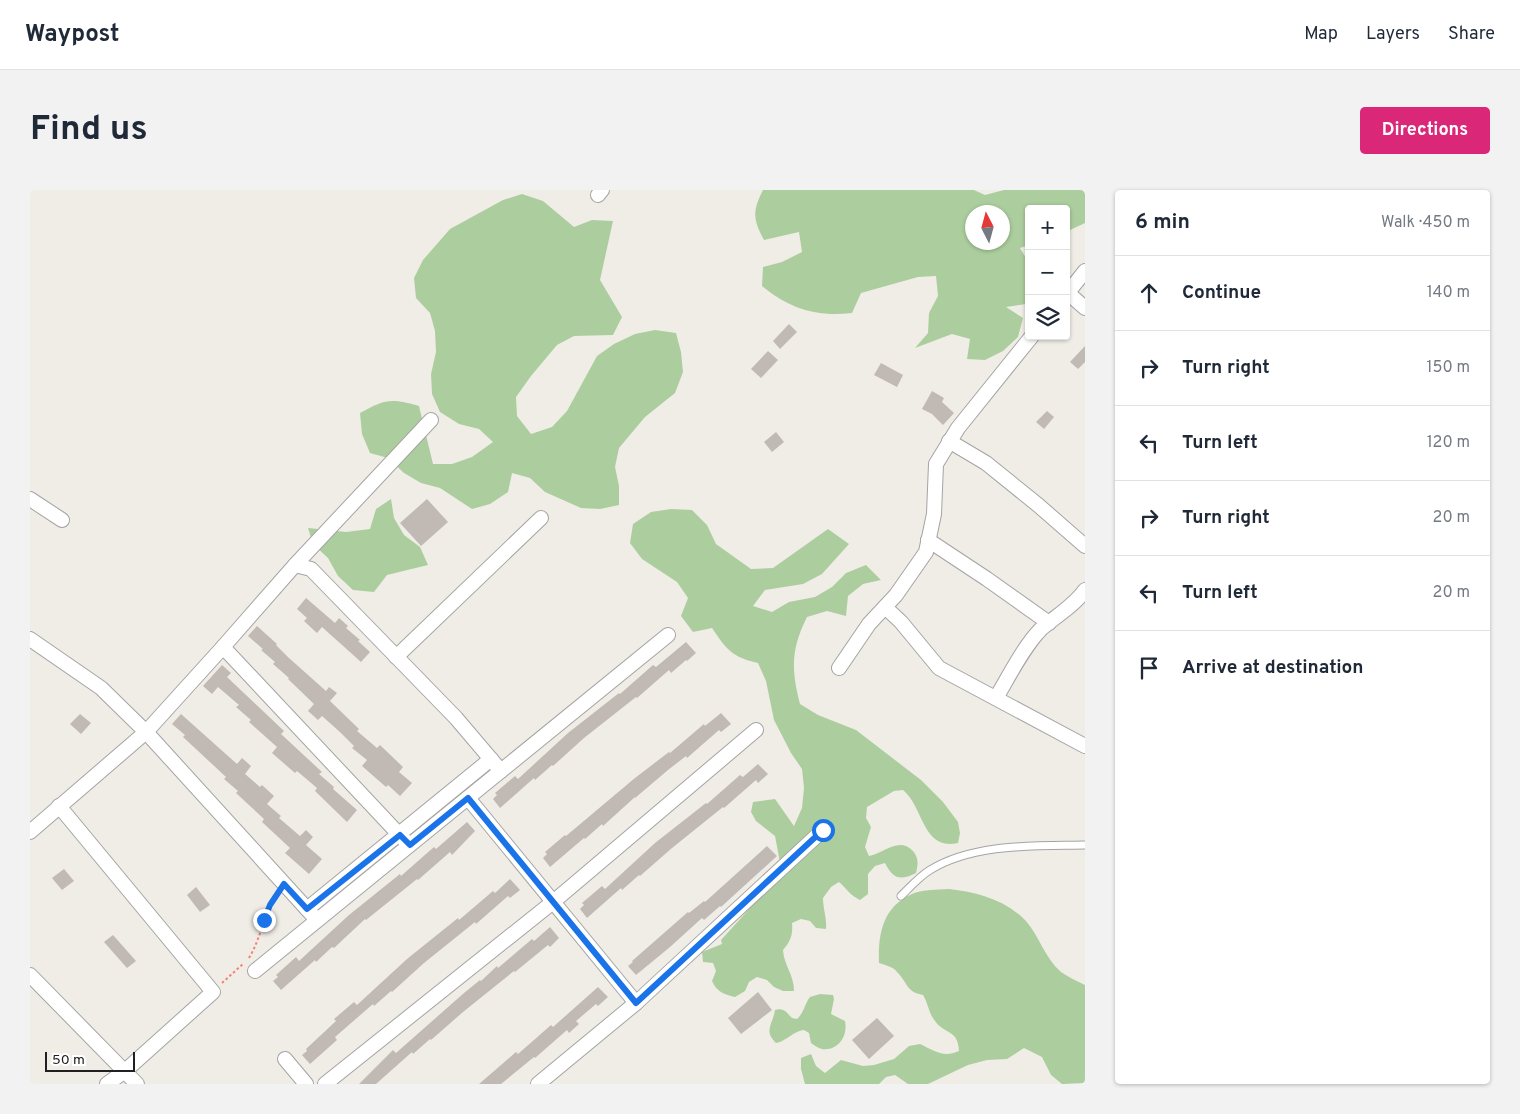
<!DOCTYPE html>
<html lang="en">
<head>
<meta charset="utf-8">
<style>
	body { margin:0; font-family:Overpass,sans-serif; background:#f2f2f3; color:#1f2937 }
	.controls { position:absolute; right:15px; top:15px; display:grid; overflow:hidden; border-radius:5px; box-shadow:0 1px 4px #0004 }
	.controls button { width:45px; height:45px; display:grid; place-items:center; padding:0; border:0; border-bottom:1px solid #e0e1e3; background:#fff; color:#1f2937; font:25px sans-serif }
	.compass { position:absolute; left:935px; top:15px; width:45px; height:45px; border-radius:50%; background:#fff; box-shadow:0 1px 4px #0004; rotate:354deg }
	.scale { position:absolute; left:15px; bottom:12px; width:90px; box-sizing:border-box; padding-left:5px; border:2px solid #202020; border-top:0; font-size:14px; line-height:18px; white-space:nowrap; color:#202020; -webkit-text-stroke:4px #fff; paint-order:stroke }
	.stop { position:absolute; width:15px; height:15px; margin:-11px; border:4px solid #1a73e8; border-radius:50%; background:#fff }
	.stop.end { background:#1a73e8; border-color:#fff; box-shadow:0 1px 5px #0008 }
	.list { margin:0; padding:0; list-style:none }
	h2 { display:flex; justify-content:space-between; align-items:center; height:65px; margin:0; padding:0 20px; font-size:21px }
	h2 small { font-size:16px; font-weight:400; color:#747a83 }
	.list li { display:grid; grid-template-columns:32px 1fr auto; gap:15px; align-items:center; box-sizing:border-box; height:75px; padding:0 20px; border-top:1px solid #e0e1e3 }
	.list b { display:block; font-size:19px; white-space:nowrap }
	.list em { font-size:16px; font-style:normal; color:#747a83 }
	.icon { flex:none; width:28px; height:28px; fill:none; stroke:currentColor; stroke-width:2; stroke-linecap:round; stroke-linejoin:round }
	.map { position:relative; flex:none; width:1055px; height:894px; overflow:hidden; border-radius:5px }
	header { display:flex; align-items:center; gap:30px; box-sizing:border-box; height:70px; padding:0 25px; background:#fff; border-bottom:1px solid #e0e1e3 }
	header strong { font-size:24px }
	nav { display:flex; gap:28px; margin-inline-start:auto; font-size:18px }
	.intro { display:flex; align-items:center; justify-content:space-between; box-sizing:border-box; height:120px; padding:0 30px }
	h1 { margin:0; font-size:35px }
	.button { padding:12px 22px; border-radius:5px; background:#db2777; color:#fff; font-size:18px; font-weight:700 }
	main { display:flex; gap:30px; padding:0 30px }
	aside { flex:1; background:#fff; border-radius:5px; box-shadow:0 1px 4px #0004 }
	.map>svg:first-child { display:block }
	.forest { fill:#acce9e; fill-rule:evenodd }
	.building { fill:#c1b9b3 }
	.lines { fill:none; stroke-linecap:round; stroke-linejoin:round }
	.service-casing { stroke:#a4a4a4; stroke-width:9 }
	.minor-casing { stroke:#a4a4a4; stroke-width:16 }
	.path { stroke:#f48174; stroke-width:2; stroke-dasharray:2.5 2.5; stroke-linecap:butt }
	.service { stroke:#fff; stroke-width:7 }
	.minor { stroke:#fff; stroke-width:14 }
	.route { stroke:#1a73e8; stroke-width:6 }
</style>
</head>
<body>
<header>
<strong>Waypost</strong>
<nav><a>Map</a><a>Layers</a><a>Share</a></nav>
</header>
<div class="intro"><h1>Find us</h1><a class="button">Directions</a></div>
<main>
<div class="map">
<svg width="1055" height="894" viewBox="0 0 1055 894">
	<rect width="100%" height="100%" fill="#f0ede7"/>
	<g class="forest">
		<path d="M733,0H944L955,5L974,0H1055V33L1038,41L1036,45V19H999V55L990,58L999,73V103L996,114L976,117L993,128L988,147L973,161L955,170L937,169L940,149L922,144L885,158L898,143L899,123L908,106L906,86L888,87L831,103L822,123C786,127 760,119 732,96L733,77L752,72L772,62L769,42L734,50C723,29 722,22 733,0ZM972,22V52H942V22Z"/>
		<path d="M492,4L513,11L544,37L562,30L583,31L570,90L592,127L583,145L544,146L527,155L501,186L486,207L487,226L501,244L522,237L537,221L567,166L584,154L605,144L625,140L646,143L651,162L653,182L645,203L615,227L589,258L585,277L589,296V315L570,319L551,318L515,302L500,288L482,283L478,302L460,314L442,319L410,298L391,293L374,283L358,268L340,263L332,244L330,223C355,209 361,208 389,216L403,274H422L442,267L463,252L449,239L429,234L410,222L402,204L401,184L406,162L405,141L400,123L386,108L384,88L393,70L420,39L473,10Z"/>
		<path d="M361,309L364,328L374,345L390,357L398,375L357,385L344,402L323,400L308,386L298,368L283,354L278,338L316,342L340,339L346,319Z"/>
		<path d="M641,319L662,320L677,335L686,354L721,379L743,378L798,339L819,354L792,384L773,394L735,400L723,416L742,422L759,412L785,407L802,397L816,383L836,375L851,390L833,394L818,406L816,426L797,421L777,427C761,459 761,479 770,514L788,525L826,540L891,590L913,612L928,632L930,643L928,653C892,661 894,617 873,600L864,601L837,617L836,628L841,637L835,657L839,666C854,663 869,646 883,661C889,668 888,675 886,683C870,691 863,689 855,673L845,676L838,684V704L830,710C821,706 817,699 809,692L801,697L793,708C793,719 797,728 796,739L786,738L780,731L771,729L762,733C763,744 761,751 753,760C754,776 764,784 764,801H753L744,797L737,790L727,787L719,792L715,801L705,807C693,804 687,802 682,791L686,781L683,773L673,772L672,762L692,754L691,750L752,683L745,646L726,631L721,622L723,612L745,609L764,636L772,618L774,598L772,579L761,563L744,530L736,491L728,473C702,467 697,460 682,438L663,442L651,426L658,408L647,392L612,369L600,353L603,334L621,322Z"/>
		<path d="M919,699C947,702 976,710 996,731C1009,746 1015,768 1031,782C1038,787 1047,791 1055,795V893L1032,894L1021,885L1012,867L994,858L977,869L957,870L938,875L898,894H878L865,885L856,887L849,894H775L771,879V868L781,864L786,876L795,883L811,870L833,876L844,875L864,869L879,856L890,854C905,861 913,868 929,861C928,839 915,845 905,831C899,824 898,813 893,805C876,802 878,793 867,782C864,777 855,775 849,773C848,746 852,718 880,705C891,699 906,700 919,699Z"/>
		<path d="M790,804L803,805L804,809L801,824L815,831C818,845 809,861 792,859C788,858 784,855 781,853L779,843L774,840C763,841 757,851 746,853C733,841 743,834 745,820C754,817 757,823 762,828L767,829C774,823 774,815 780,807Z"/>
	</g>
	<g class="building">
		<path d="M759,134L767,142L750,159L743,151Z"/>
		<path d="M1055,156V172L1048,179L1040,172Z"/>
		<path d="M738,161L748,170L731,188L721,179Z"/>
		<path d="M851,173L873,185L867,197L844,185Z"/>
		<path d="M902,201L914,208L912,212L924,223L913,235L902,224L892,219Z"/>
		<path d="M1017,221L1024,227L1014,239L1006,232Z"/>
		<path d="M746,242L754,252L742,262L734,252Z"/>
		<path d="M397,309L418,332L391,356L370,333Z"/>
		<path d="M276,408L305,433L309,428L318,436L316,438L330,450L328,451L340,462L331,472L292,437L287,443L274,431L277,428L267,419Z"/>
		<path d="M227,436L247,454L246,455L259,468L296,501L299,497L307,503L300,511L329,539L327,541L347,558L350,555L373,577L369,582L382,593L370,606L358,595L356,597L332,576L337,570L322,558L324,556L311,543L292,526L288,530L278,521L284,514L258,489L259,488L243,474L245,472L231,460L233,459L218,446Z"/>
		<path d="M656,452L666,463L657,471L656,470L641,483L639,480L607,508L606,507L554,548L523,576L522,575L505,590L504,588L470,618L463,609L467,605L465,603L485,586L488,589L538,543L589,503L590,504L623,475L626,477Z"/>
		<path d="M192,475L201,483L197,487L254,541L251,544L292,582L289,584L304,597L303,599L327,620L317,632L285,601L287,598L267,581L265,583L242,563L247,557L219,532L221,530L206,517L209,515L188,497L182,504L173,496Z"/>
		<path d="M691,523L701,534L691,542L689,540L657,568L656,566L638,580L605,608V607L573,636L572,634L555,649L554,648L520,677L513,668L517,664L515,662L535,645L536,646L605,588L639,562L640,563L674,534L675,536Z"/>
		<path d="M50,524L61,533L51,544L40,534Z"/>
		<path d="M151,524L207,574L212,568L221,576L215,584L230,597L232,595L244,606L237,614L251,626L249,628L270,646L276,640L283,647L276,655L292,669L279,684L255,663L260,658L232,632L234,629L206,603L208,601L194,589L196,587L153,547L155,545L142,534Z"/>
		<path d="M728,574L738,584L728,593L726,590L694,618L693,617L642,658L610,686L609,685L592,700L591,698L557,728L550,719L554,715L552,713L572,696L575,699L625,653L676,613L677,614L710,585L713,587Z"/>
		<path d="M437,632L445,641L422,665L420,662L388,690L387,689L336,730L335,729L304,758L302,757L286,772L285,770L251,800L243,791L248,787L246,785L266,767L269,771L319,725L370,684L371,686L404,657L406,659Z"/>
		<path d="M737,656L747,666L691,717L690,716L674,730L672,728L640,757L606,785L598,776L603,772L602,771L658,722L659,723L674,711L675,712Z"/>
		<path d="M34,679L44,691L32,700L22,688Z"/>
		<path d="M480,689L490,700L480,708L478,706L446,734L445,732L394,773L362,802L361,801L344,816L343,814L305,847L307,850L280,874L272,865L277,861L276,859L306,831L304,829L324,812L327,815L377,769L428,728L429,730L463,701L465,703Z"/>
		<path d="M166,697L180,715L170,722L157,705Z"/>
		<path d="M520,737L529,748L520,757L518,755L485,782L484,781L433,822L401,850L400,849L383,864L382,862L346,894H329L363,860L366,863L434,803L450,790L451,791L467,776L468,778L502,749L504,751Z"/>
		<path d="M83,745L106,771L97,778L74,752Z"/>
		<path d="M568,797L578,807L568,816L566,814L546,831L549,834L539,843L537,840L505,868L504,867L471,894H449L486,862L488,864L521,835L523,837Z"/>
		<path d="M728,802L742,820L711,844L698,828Z"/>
		<path d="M847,828L864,846L839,869L822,850Z"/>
	</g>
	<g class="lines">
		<defs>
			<path id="service" d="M871,706C880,697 890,686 900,680C944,653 1005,656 1055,655"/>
			<g id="minor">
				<path d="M568,5L572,0"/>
				<path d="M1038,103L1055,118"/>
				<path d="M1036,105L1055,81"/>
				<path d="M919,251L956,273L1008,315L1055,356"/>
				<path d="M0,309L32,330"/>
				<path d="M898,350L957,389L1019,433"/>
				<path d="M265,375L281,379L426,528L471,581"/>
				<path d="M855,417L871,432L909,478L1055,556"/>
				<path d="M0,449L71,498L116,542L287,730"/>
				<path d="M193,457L379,655"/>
				<path d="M366,467L511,328"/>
				<path d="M809,478L839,434L866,405L896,362L904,324L906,274L928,238L1002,146"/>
				<path d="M966,508C978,488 994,456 1011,439C1026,426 1044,416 1055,400"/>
				<path d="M438,608L606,813"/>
				<path d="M29,616L183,802L95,881L77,894"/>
				<path d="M0,642L116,542L193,457L265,375L401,230"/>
				<path d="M277,719L461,569"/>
				<path d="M225,781L638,445"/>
				<path d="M0,785L107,894"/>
				<path d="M255,869L276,894"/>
				<path d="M295,894L523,712L726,540"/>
				<path d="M508,894L606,813L793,640"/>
			</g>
		</defs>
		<use href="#service" class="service-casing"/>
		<use href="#minor" class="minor-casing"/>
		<g class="path">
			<path d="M219,768C231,748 234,724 247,704"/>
			<path d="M192,793L214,773"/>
		</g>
		<use href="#service" class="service"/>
		<use href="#minor" class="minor"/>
	</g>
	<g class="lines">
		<path class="route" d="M234,730L240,715L254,694L277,719L370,645L380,655L438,608L606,813L793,640"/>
	</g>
</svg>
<div class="controls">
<button>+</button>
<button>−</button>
<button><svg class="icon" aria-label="layers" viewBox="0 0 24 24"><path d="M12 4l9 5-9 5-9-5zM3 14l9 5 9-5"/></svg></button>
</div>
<svg class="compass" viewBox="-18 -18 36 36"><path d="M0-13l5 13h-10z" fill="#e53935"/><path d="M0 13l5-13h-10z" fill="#747a83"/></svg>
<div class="scale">50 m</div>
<div class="stop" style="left:793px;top:640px"></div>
<div class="stop end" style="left:234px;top:730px"></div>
</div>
<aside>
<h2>6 min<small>Walk · 450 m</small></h2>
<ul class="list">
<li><svg class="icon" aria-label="ahead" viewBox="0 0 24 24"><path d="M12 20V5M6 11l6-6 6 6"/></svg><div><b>Continue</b></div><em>140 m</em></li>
<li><svg class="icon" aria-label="right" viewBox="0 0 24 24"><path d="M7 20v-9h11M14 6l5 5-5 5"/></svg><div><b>Turn right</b></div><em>150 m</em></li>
<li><svg class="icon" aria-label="left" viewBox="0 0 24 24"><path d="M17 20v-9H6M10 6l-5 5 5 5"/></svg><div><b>Turn left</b></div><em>120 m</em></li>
<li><svg class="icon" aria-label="right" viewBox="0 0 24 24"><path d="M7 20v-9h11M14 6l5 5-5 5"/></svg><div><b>Turn right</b></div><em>20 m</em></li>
<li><svg class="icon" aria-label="left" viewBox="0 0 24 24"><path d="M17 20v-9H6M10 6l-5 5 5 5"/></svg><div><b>Turn left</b></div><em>20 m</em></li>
<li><svg class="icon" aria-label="arrive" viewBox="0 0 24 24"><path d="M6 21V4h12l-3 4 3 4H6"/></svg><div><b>Arrive at destination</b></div></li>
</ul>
</aside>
</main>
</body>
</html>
